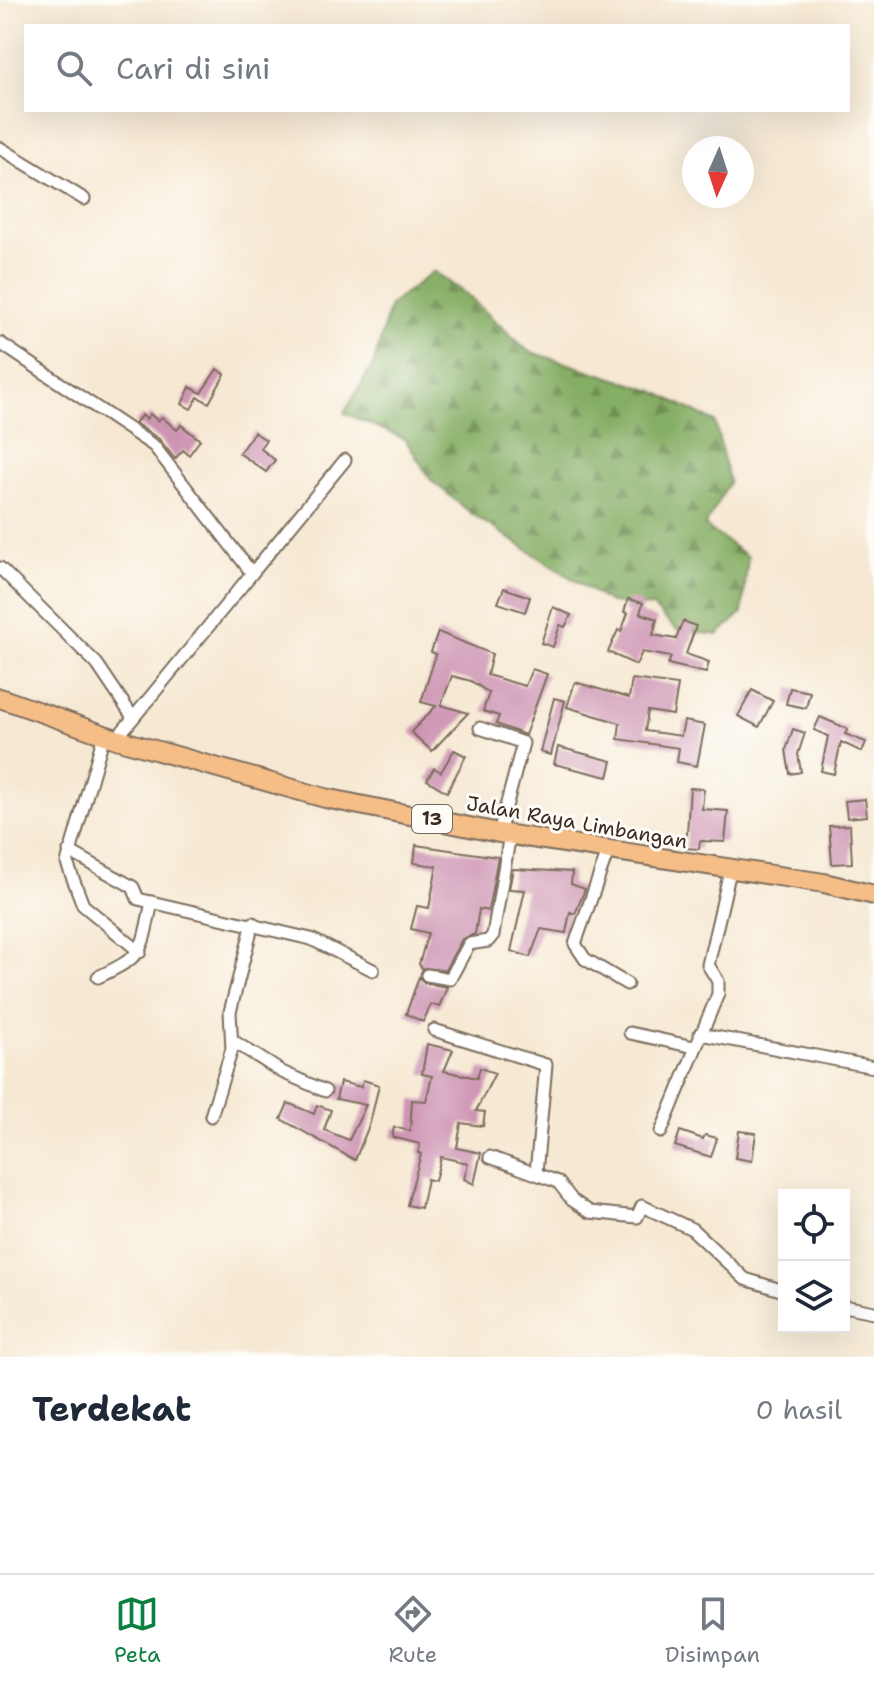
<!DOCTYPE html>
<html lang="id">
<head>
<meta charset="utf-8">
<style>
	body { margin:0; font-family:"Shantell Sans",sans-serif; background:#f2f2f3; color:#1f2937 }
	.controls { position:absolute; right:24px; bottom:24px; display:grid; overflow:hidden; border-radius:0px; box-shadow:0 8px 32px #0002 }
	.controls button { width:72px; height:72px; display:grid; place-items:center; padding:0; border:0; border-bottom:2px solid #e0e1e3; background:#fff; color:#1f2937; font:40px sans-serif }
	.compass { position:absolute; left:682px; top:136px; width:72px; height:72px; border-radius:50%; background:#fff; box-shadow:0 8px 32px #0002; rotate:183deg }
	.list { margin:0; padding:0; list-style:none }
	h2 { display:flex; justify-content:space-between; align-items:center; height:104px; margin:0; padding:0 32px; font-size:34px }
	h2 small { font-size:26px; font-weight:400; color:#747a83 }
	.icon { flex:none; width:44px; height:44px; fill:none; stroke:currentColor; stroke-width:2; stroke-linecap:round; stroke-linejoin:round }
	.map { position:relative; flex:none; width:874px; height:1357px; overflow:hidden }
	.search { position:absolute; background:#fff; box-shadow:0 8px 32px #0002; left:24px; right:24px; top:24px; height:88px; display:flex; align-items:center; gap:20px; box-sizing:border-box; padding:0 28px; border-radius:0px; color:#747a83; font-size:30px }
	.sheet { height:216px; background:#fff }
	nav { display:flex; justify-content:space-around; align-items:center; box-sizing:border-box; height:112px; border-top:2px solid #e0e1e3; background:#fff; font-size:22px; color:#747a83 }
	nav a { display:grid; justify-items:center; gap:4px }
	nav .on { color:#0b8043 }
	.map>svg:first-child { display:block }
	.forest { fill:url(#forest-firs); stroke:#606c42; stroke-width:2 }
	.building { fill:#ce94b3 }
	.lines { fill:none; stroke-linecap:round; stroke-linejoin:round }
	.minor-casing { stroke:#7c6c5d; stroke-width:15 }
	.trunk-casing { stroke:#7c6c5d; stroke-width:22 }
	.minor { stroke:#fff; stroke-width:11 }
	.trunk { stroke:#f6be87; stroke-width:18 }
	.labels { text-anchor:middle; stroke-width:6; stroke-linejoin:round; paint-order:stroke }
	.shield { fill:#fdfcf7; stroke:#75695f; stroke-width:2 }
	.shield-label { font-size:18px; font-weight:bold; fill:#3b2a1e }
	.street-label { font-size:20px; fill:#3b2a1e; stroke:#fdfcf7 }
</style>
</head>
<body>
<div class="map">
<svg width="874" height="1357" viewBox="0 0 874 1357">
	<defs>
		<pattern id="forest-firs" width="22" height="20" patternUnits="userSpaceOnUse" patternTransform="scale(2)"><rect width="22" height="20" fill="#85ae65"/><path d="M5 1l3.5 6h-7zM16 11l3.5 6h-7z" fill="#6e8e53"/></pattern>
	</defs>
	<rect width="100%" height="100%" fill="#fdfcf7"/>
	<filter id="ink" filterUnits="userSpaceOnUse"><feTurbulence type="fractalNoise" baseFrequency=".0125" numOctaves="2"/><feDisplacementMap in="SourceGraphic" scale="16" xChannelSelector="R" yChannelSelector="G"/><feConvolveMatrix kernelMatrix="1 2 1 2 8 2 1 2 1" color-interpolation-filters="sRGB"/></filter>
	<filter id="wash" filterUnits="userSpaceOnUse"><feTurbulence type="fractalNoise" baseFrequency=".006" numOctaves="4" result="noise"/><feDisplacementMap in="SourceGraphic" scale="32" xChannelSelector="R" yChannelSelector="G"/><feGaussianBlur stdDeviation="1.8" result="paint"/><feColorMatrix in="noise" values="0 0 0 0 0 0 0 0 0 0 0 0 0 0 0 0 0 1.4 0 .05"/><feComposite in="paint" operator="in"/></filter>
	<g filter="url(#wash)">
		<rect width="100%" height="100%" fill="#f6e8d2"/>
		<path class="forest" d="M434,271L467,295L528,351L654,391L715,422L729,482L705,526L748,557L742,613L718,635L677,630L653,607L610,603L472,514L431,480L405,439L344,413L374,363L390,305Z"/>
		<g id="blocks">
			<g class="building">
				<path d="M217,369L225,374L209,403L198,397L191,409L182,404L190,387L201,393Z"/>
				<path d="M150,414L158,421L162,417L177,430L181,425L200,440L189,455L183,450L175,459L159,439L135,423L142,415L146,419Z"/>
				<path d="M254,432L266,440L260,448L275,460L266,472L239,453Z"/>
				<path d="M504,588L530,597L525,612L498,603Z"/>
				<path d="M628,599L643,603L640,613L657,619L653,635L676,639L683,621L696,626L686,654L709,662L706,673L668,664L671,657L642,652L636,665L608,652L618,630L621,632L628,613L624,612Z"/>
				<path d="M553,607L571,615L565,627L560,625L553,647L541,643Z"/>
				<path d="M438,632L492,654L487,675L525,686L532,669L547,674L525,735L496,724L499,716L483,711L489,693L471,681L452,676L441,705L468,713L432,751L411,732L436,706L421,702L436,654L431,652Z"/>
				<path d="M632,679L678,685L673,715L648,711L645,731L681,736L684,721L705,725L697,766L677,762L679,748L618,739L620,723L567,707L575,682L629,698Z"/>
				<path d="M790,688L810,692L806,708L786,704Z"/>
				<path d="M752,690L773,701L759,727L738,716Z"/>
				<path d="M554,698L565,701L551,755L540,752Z"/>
				<path d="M820,717L848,729L845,734L866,742L862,752L841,742L834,774L821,771L828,736L814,730Z"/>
				<path d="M793,729L805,733L798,754L801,772L790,774L786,750Z"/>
				<path d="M558,747L612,761L608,777L554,764Z"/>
				<path d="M454,750L466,756L447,792L427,780L434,768L441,772Z"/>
				<path d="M690,788L704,789L702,809L728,811L725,842L700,841L699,849L686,848Z"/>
				<path d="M865,799L867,816L847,818L845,801Z"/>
				<path d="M850,825L852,863L832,864L829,826Z"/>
				<path d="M416,845L498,857L488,911L479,909L475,934L462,939L445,970L422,968L419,964L428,933L411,929L417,906L429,908L437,866L414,863Z"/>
				<path d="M513,869L572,872L571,884L585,889L575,914L570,912L566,933L541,929L530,957L511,951L525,890L509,889Z"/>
				<path d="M419,977L425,983L447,987L439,1007L431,1004L423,1022L406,1014Z"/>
				<path d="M427,1044L453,1050L444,1071L477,1078L480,1068L495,1073L476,1111L485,1112L483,1126L461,1123L457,1148L481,1153L474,1184L464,1179L468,1163L441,1157L435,1181L427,1179L421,1208L407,1205L421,1154L418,1153L420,1144L392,1137L394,1127L410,1131L412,1100L426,1101L432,1076L422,1074Z"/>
				<path d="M363,1080L379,1085L370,1123L355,1160L281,1119L288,1103L314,1114L317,1105L331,1110L324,1130L349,1140L366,1105L336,1099L340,1082L361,1087Z"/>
				<path d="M680,1131L703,1139L705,1135L717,1138L711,1157L675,1146Z"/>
				<path d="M739,1131L756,1133L752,1161L735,1158Z"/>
			</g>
		</g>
	</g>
	<g filter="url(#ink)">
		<use href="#blocks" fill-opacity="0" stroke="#7c6c5d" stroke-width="2"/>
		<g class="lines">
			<defs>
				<g id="minor">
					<path d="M0,148L84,199"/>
					<path d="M0,343L154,446L251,572"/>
					<path d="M0,568L97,664L132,716"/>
					<path d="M480,728L523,743L499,833"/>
					<path d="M104,735L67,863L83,905L140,952"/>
					<path d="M116,739L345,460"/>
					<path d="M69,851L133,887L138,899L311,939L373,970"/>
					<path d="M608,851L575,944L585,959L627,984"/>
					<path d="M427,975L450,979L469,944L488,941L493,935L510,834"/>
					<path d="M98,977C146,954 141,952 152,902"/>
					<path d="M434,1030L546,1065L536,1173"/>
					<path d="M630,1033L694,1047"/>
					<path d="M700,1034L874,1067"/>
					<path d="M233,1041L282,1072L325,1091"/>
					<path d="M211,1116L232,1049L230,1012L253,923"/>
					<path d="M661,1132L718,994V981L708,965L730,871"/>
					<path d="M490,1157L558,1182L572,1200L590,1212L637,1217L642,1206L692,1229L745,1279L784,1291"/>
					<path d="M844,1306L874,1312"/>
				</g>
				<path id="trunk" d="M0,698L116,739L325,798L499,833L824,883L874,895"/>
			</defs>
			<use href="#minor" class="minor-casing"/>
			<use href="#trunk" class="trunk-casing"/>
			<use href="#minor" class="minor"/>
			<use href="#trunk" class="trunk"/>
		</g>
	</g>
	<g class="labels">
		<rect class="shield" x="412" y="805" width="40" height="28" rx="6"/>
		<g class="shield-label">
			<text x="432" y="825">13</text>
		</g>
		<g class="street-label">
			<text transform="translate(577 822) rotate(10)" y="7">Jalan Raya Limbangan</text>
		</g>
	</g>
</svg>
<div class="controls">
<button><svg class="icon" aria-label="locate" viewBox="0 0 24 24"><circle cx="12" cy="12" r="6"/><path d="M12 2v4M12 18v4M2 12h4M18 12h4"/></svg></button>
<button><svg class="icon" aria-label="layers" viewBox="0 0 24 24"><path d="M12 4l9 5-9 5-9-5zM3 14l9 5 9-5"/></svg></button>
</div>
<svg class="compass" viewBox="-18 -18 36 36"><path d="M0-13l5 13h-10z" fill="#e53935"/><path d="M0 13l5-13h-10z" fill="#747a83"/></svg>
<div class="search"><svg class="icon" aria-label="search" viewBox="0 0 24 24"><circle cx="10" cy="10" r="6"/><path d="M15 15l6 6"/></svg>Cari di sini</div>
</div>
<section class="sheet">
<h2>Terdekat<small>0 hasil</small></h2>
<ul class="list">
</ul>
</section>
<nav>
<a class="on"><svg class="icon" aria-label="map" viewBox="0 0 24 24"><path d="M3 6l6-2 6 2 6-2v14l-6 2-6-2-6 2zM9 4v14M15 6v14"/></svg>Peta</a>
<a><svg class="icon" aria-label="directions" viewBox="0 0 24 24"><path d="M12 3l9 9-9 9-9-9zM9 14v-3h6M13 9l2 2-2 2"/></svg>Rute</a>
<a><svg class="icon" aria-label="saved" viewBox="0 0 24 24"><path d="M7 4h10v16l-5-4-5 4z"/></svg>Disimpan</a>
</nav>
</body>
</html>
